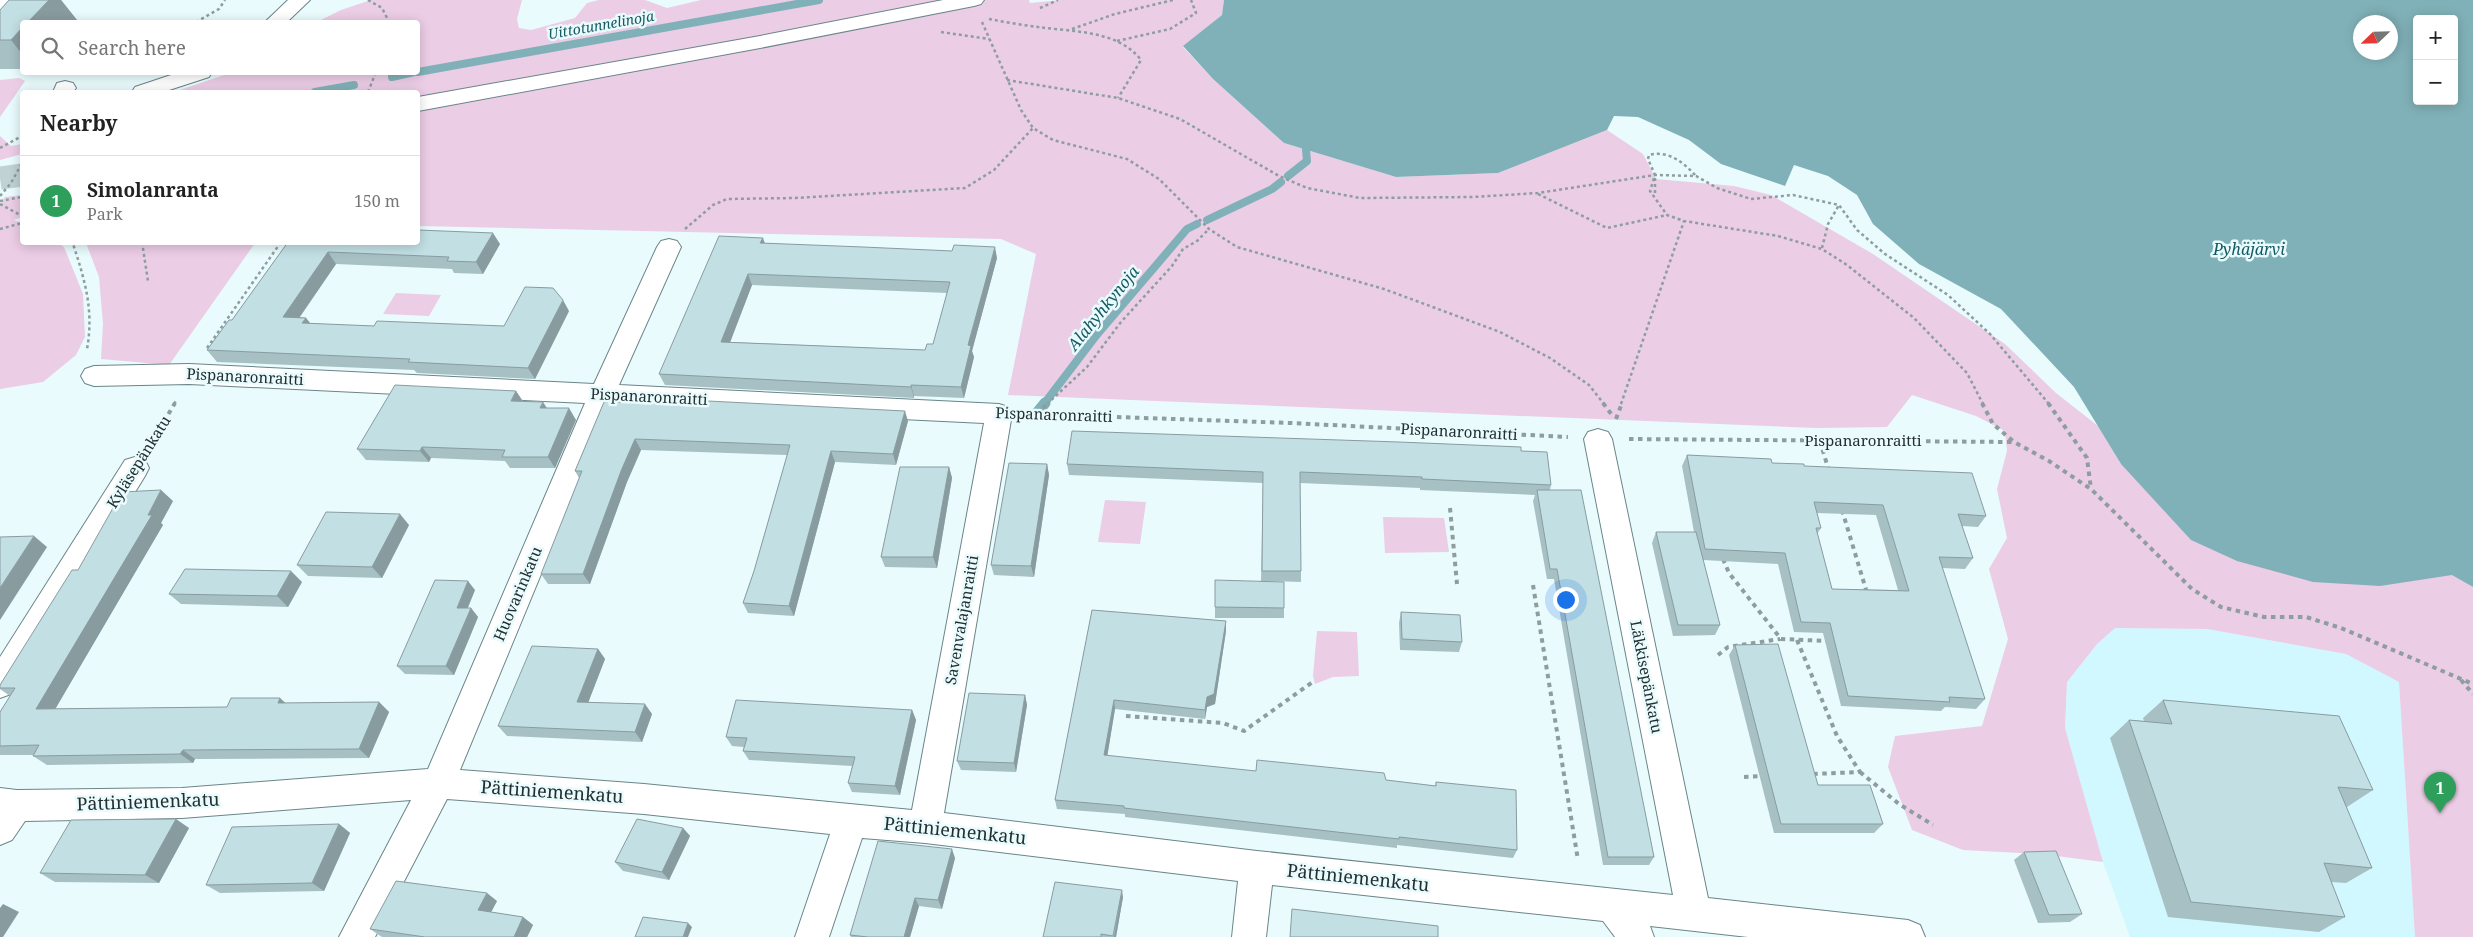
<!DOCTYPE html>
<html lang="en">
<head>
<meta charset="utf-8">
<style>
	body { margin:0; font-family:"Noto Serif",serif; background:#f6f6f6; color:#222 }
	.controls { position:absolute; right:15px; top:15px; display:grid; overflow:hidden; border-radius:5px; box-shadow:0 2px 12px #0003 }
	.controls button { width:45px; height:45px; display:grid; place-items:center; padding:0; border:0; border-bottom:1px solid #e0e0e0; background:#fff; color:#222; font:25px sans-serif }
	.compass { position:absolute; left:2353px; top:15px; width:45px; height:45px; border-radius:50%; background:#fff; box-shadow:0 2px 12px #0003; rotate:247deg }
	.you { position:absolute; left:1565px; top:599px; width:18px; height:18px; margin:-12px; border:4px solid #fff; border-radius:50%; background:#1a73e8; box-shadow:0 0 0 8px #1a73e833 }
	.badge { display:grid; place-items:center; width:32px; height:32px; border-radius:50%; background:#0b8043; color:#fff; font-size:16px; font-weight:700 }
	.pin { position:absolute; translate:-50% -41px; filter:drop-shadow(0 1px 2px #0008) }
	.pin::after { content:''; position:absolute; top:26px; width:18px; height:15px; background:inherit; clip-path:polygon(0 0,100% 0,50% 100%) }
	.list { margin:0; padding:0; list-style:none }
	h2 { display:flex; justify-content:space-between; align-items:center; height:65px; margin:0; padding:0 20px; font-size:21px }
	h2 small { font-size:16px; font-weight:400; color:#767676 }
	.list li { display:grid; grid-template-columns:32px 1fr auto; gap:15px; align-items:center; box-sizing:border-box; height:90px; padding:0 20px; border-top:1px solid #e0e0e0 }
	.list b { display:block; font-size:19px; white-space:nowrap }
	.list p { margin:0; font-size:16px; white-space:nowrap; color:#767676 }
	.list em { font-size:16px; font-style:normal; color:#767676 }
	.icon { flex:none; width:28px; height:28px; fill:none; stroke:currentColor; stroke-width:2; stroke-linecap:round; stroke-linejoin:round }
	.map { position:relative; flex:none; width:2473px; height:937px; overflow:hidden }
	.search { position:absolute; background:#fff; box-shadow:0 2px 12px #0003; left:20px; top:20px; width:400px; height:55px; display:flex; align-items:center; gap:12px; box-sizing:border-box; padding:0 18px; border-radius:5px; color:#767676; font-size:19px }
	.panel { position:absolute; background:#fff; box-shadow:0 2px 12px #0003; left:20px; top:90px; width:400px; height:155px; border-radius:5px }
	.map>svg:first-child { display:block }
	.built { fill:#d0f8fe }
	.green { fill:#ebcde5 }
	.water { fill:#81b1b8; fill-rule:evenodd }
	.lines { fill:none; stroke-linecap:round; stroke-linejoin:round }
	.stream-far1 { stroke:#81b1b8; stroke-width:8 }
	.stream { stroke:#81b1b8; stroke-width:11 }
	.minor-tunnel { stroke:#c1d2d4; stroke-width:23; stroke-dasharray:23 11; stroke-linecap:butt }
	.minor-casing { stroke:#6a8589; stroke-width:2 }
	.major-casing { stroke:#6a8589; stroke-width:2 }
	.path-far1 { stroke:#8e9d9f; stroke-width:2.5; stroke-dasharray:3 3; stroke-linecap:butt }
	.path { stroke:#8e9d9f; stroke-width:4; stroke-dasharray:4.5 4.5; stroke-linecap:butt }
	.minor { fill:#fff; fill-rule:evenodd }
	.major { fill:#fff; fill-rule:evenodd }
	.wall { fill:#a7c0c4; fill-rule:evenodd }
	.shaded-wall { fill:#889ca0 }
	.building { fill:#c2dfe4; stroke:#889ca0; fill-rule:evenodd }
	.labels { text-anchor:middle; stroke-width:5; stroke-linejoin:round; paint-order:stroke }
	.far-water-label { font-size:14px; font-style:italic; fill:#165962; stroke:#e9fbfd }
	.street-label { font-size:15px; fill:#232e30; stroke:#e9fbfd }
	.water-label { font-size:16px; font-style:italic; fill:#165962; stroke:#e9fbfd }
	.near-street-label { font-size:18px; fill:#232e30; stroke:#e9fbfd }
</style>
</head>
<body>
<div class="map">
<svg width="2473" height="937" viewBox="0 0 2473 937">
	<rect width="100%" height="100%" fill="#e9fbfd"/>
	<path class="built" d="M2115,628L2207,629L2346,654L2399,682L2415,937H2130L2103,862L2065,728L2067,682L2097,644Z"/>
	<g class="green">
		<path d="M371,0H522L517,19L519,28L531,30L575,18L587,3L599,0H645L667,8L701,0H1029L1030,3L1061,0H1224L1222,15L1183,47L1213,79L1284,143L1396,177L1498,173L1607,130L1643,154L1656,179L1734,186L1771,195L1873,254L2005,344L2056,393L2098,426L2121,464L2452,574L2473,587V937H2415L2399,682L2346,654L2207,629L2115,628L2097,644L2067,682L2065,728L2103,862L2041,854L1963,850L1912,830L1888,767L1895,736L1982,726L2008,639L1989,569L2007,538L1997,489L2007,451L2005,431L1976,416L1912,395L1887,427L1817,428L1008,395L1036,254L1001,239L418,226V92H174L230,73L418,72V22H317L341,10Z"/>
		<path d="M19,78L25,81L0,117V80Z"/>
		<path d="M0,136L11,146L22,144V154L0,160Z"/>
		<path d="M22,195V217L14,220L22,223V242L57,243L64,247L83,294L85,337L76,355L43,382L0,389V204L5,197Z"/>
		<path d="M86,243H255L169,365L101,359L103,324L99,277Z"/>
		<path d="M396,293L441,295L429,316L383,314Z"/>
		<path d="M1105,500L1146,502L1140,544L1098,542Z"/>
		<path d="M1383,517L1444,518L1449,552L1385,553Z"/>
		<path d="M1317,631L1357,632L1359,676L1333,677L1315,684L1313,676Z"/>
	</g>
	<path class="water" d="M1224,0H2473V587L2452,575L2380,586L2313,582L2237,561L2191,540L2121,464L2074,387L2001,309L1919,264L1873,224L1857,195L1828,176L1794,165L1785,186L1721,164L1689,140L1638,117L1614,116L1607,130L1498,173L1396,177L1284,143L1213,79L1183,46L1222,15ZM2417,19H2454V101H2417ZM2360,22H2390V52H2360Z"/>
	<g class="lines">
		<g class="stream-far1">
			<path d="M418,72L819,0"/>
			<path d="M392,77L414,72"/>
			<path d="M315,92L354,85"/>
			<path d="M1288,176L1307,161L1306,150"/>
			<path d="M1207,220L1272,189L1281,182"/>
			<path d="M1044,404L1095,337L1187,229L1197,224"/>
		</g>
		<path class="stream" d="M1036,414L1045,403"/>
		<path class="minor-tunnel" d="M0,178L22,175"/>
		<defs>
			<g id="minor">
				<path d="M288,0H310L287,22H265Z"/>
				<path d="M943,0H984L981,4L974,6L760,48L418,111V97L760,36Z"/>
				<path d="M180,72H212L209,77L163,92H132L135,87Z"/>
				<path d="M65,81L73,83L76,88L73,92H53L57,83Z"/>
				<path d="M669,239L677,241L681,247L619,385L999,404L1008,407L1012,414L944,813L1257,851L1673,895L1584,439L1588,432L1598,429L1608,432L1612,439L1708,898L1908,920L1920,925L1925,937H1748L1650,926L1654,937H1615L1603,921L1272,885L1266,937H1232L1238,881L925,843L862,838L829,937H795L830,834L644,814L447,799L375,937H339L411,800L182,818L25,821L12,840L0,845V788L17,790L182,788L428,769L585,403L189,384L94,386L85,383L81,376L85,369L94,366L189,364L594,384L657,247L661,241ZM611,405L984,423L912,810L644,784L460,770Z"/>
				<path d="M135,457L145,460L149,468L145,476L11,694L0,698V657L125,460Z"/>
			</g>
			<path id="major" d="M0,0H14L7,9L0,11Z"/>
		</defs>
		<use href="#minor" class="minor-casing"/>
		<use href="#major" class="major-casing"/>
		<g class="path-far1">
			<path d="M368,0L382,8L389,22"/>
			<path d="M1040,8L1058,0"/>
			<path d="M989,19C1005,22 1022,25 1038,27C1073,32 1118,30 1141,60L1118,98"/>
			<path d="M196,22L219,9L225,0"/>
			<path d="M982,22L1021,110L1033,128L1053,140L1127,159L1159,179L1209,229L1237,247L1384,289L1500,332L1550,358L1589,385L1604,404"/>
			<path d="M1072,29L1115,14L1173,0"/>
			<path d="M941,32L989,39"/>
			<path d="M1117,41L1170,29L1196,13L1191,0"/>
			<path d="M1007,80L1118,98L1180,119L1279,176L1307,188L1360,198L1473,197L1538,193L1655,175L1696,176L1717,188L1751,199L1793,195L1839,205L1857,230L1885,254L1948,295L1990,334L2049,404"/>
			<path d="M368,92L376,72"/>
			<path d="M0,148L22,136"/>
			<path d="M1695,175C1683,162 1668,150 1649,155L1648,159L1655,175L1650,191L1667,215L1684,221L1778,236L1822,249L1847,265L1914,318L1967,373L1983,404"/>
			<path d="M1655,178V194"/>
			<path d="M1538,194L1607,228L1667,215"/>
			<path d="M0,196L11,183L22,163"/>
			<path d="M0,201L22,197"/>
			<path d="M0,204L22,216"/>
			<path d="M0,229L22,223"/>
			<path d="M685,229L713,205L727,199L795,198L965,188L994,170L1033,128"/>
			<path d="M69,242L73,244C85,280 94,311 87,349"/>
			<path d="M142,242L148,281"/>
			<path d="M1822,248L1828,224L1839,205"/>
			<path d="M207,348L281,242"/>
			<path d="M174,404L176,401"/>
			<path d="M1047,404L1087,367L1121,322L1172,266L1183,249L1197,241L1209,229"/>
			<path d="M1621,404L1684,221"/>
		</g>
		<g class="path">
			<path d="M1603,403L1612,415"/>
			<path d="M1982,403L1993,424L2014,442L2049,461L2091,489L2192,589L2221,607L2264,617H2306L2341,628L2473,684"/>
			<path d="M2048,403L2087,458L2091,489"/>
			<path d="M1027,414L1291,423L1568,437"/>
			<path d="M1036,414L1048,403"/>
			<path d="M1616,419L1622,403"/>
			<path d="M1629,439L2013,442"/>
			<path d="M1820,441L1829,471"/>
			<path d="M150,445L175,403"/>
			<path d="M1450,508L1457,584"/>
			<path d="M1842,510L1867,593"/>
			<path d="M1723,559L1729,573L1781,639L1828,641"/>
			<path d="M1533,585L1578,860"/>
			<path d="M1797,640L1837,736L1860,772L1813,774"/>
			<path d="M1718,655L1728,647L1780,639"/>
			<path d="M2461,680L2473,694"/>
			<path d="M1126,716L1223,723L1244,731L1314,681"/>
			<path d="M1860,772L1899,804L1933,825"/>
			<path d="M1744,777L1764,776"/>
		</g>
		<use href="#minor" class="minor"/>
		<use href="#major" class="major"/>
	</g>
	<g class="wall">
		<path d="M9,0H61L77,20L75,22H22V69H0V10Z"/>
		<path d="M288,242L500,244L483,274L454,273L452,269L336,264L300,317L306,318L310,324L374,326H504L569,311L535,379L417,373L414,370L217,362L207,350L232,320Z"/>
		<path d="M765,243L997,258L972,351L974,357L964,398L914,396V398L665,385L659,374ZM752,285L947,293L933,344L925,350L730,342Z"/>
		<path d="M516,391L523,401L547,408L576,420L555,468H510L505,461L431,458L429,462L366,460L357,449Z"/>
		<path d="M604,402L908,421L896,465L835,462L794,616L748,613L743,603L754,571L787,455L641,450L627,482L590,584H548L541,574L579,478L575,471Z"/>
		<path d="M1521,451L1551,485L1550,490L1654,857L1649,865H1603L1554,579H1547L1533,501L1535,495L1420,490V488L1300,483L1301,571V582L1269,581L1284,608V618H1215V607L1261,581L1263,483L1069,475L1067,464Z"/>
		<path d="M1687,455L1804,466L1986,516L1978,527L1962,526L1973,558L1965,569L1942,568L1985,699L1976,709L1945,707L1941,711L1841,706L1823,633L1794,632L1778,564L1703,560L1720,625L1715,635L1673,636L1652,543L1656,532H1694L1682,466ZM1817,513L1876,515L1898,590L1832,589L1817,534L1821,528Z"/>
		<path d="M1047,464L1049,475L1034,577L994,575L991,565Z"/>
		<path d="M949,467L952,478L937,568L885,567L881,557Z"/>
		<path d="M173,501L161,523L163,525L55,709L227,707L285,703L379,702L389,712L369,758L195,759L193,763L47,765L33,756L34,755H0V712L10,696L0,689V685L78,570Z"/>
		<path d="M409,525L382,578L308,576L297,565Z"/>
		<path d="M302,582L288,607L181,604L169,594Z"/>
		<path d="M475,590L468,608H471L478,617L454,675L405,674L397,666Z"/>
		<path d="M1092,610L1226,621V631L1215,704L1207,707L1205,719L1115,709L1107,756L1256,771L1386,780L1435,786L1436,782L1517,850L1513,858L1397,845V848L1125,817V814L1057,809L1055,800Z"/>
		<path d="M1401,612L1462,642L1459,652L1400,650L1399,623Z"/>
		<path d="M1735,645L1818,785L1883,824L1874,833H1774L1729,655Z"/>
		<path d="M598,649L605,659L588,702L652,714L642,742L507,736L498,726Z"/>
		<path d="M1025,695L1027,705L1016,772L961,770L957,761Z"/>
		<path d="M2163,700L2373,790L2347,807H2346L2372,868L2346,883L2331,882L2345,917L2319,932L2168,917L2110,738L2129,720L2144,721L2143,718Z"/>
		<path d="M912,710L916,720L900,795L852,792L848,783L852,766L749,760L743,751L744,747L732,746L726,737Z"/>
		<path d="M339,824L350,833L324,891L220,893L206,885Z"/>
		<path d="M189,828L159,883L55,882L40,873Z"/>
		<path d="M683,828L690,836L669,880L623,871L615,862Z"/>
		<path d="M2024,852L2082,914L2070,922L2038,923L2014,860Z"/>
		<path d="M955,858L942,909L919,906L910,937H851L850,935Z"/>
		<path d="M1123,897L1116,937H1043Z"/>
		<path d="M497,901L491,912L523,917L533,925L527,937H382L370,929Z"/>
	</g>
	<g class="shaded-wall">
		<path d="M49,0H61L77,20L75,22H28Z"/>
		<path d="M22,28V54L11,40Z"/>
		<path d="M493,233L500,244L483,274L476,262Z"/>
		<path d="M763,238L767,249L760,243Z"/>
		<path d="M995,247L997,258L972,351L974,357L964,398L961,387L968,345Z"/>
		<path d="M328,252L336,264L292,328L283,317Z"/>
		<path d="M748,274L752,285L726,353L721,342Z"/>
		<path d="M563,300L569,311L535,379L528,368Z"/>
		<path d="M306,318L315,329L302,323Z"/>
		<path d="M911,385L914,396V398L911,387Z"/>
		<path d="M516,391L523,402L511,401Z"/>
		<path d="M543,402L550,413L540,408Z"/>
		<path d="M569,408L576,420L555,468L548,457Z"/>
		<path d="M905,411L908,421L896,465L893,454Z"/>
		<path d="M635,439L641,450L627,482L590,584L583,574L621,471Z"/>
		<path d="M422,447L431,458L429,462L420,451Z"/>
		<path d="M831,451L835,462L794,616L789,606Z"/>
		<path d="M1047,464L1049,475L1034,577L1031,566Z"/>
		<path d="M949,467L952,478L937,568L933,557Z"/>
		<path d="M161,490L173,501L161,523L163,525L50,718L36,709L148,515Z"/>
		<path d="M400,514L409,525L382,578L372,567Z"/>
		<path d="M34,536L47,547L0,620V588Z"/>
		<path d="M291,571L302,582L288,607L277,596Z"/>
		<path d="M468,581L475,590L464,616L457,608Z"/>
		<path d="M471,608L478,617L454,675L446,666Z"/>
		<path d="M1226,621V631L1215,704L1207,707L1205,719V710L1207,697Z"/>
		<path d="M598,649L605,659L585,711L577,702Z"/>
		<path d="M1025,695L1027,705L1016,772L1014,763Z"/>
		<path d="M280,698L291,708L278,703Z"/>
		<path d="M1114,700L1115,709L1106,764L1104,755Z"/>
		<path d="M379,702L389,712L369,758L359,749Z"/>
		<path d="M645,704L652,714L642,742L635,732Z"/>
		<path d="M912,710L916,720L900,795L895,786Z"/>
		<path d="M183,750L195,759L193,763L180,754Z"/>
		<path d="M176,819L189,828L159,883L145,875Z"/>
		<path d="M339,824L350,833L324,891L312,883Z"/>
		<path d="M683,828L690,836L669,880L662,872Z"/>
		<path d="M952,849L955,858L942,909L938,900Z"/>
		<path d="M1122,890L1123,897L1116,937H1114Z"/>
		<path d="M487,893L497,901L488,918L478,910Z"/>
		<path d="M915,898L919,906L910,937H904Z"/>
		<path d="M3,904L19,912L3,937H0V908Z"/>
		<path d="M523,917L533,925L527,937H514Z"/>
		<path d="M688,923L692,927L688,937H683Z"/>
	</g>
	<g class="building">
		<path d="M9,0H49L28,22H22V28L11,40H0V10Z"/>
		<path d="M418,230L493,233L476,262L447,261L449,257L328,252L283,317L306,318L302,323L374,326L377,321L504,326L525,287L553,288L563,300L528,368L408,362L410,359L207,350L229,320H232L288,242H418Z"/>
		<path d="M719,236L763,238L760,243L863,247L952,251L954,245L995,247L968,345L971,346L961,387L911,385V387L659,374ZM748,274L950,282L933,344H927L925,350L721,342Z"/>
		<path d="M395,385L516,391L511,401L543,402L540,408H569L548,457H502L505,450L422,447L420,451L357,449Z"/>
		<path d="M649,398L905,411L893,454L831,451L789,606L743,603L754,571L790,445L635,439L621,471L583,574H541L582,471H575L604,402L647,403Z"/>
		<path d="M1072,431L1399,442L1521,447V451L1547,452L1551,485L1422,479V477L1300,472L1301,571H1262L1263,472L1067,464Z"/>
		<path d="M1687,455L1771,459L1772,463L1804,464V466L1972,473L1986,516L1958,514L1973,558L1939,557L1985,699L1949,697L1950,702L1848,696L1830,623L1801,622L1785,553L1705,549ZM1814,502L1883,505L1909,591L1832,589L1816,528H1821Z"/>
		<path d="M1009,463L1047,464L1031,566L991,565Z"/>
		<path d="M900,467H949L933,557H881Z"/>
		<path d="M161,490L148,515H152L36,709L227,707L231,698H280L278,703L379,702L359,749L183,750L180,754L33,756L39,745L0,746V712L15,688H0V685L72,570H78L122,492Z"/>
		<path d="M1537,490H1581L1654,857H1608L1557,569H1550Z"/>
		<path d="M326,512L400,514L372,567L297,565Z"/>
		<path d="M1656,532H1696L1720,625H1678Z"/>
		<path d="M34,536L0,588V537Z"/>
		<path d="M185,569L291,571L277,596L169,594Z"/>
		<path d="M435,580L468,581L457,608H471L446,666H397Z"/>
		<path d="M1215,580L1284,582V608L1215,607Z"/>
		<path d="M1092,610L1226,621L1214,694L1207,697L1205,710L1114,700L1104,755L1256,771L1257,760L1384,773L1386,780L1436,786V782L1516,790L1517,850L1399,837V839L1124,808V806L1055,800Z"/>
		<path d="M1401,612L1460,615L1462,642L1402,639Z"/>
		<path d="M1778,644L1818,785H1870L1883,824H1781L1735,645Z"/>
		<path d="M532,646L598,649L577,702L645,704L635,732L498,726Z"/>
		<path d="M969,693L1025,695L1014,763L957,761Z"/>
		<path d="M736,700L912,710L895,786L848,783L855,757L743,751L747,738L726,737Z"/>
		<path d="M2163,700L2339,716L2373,790L2338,787L2372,868L2324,863L2345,917L2191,902L2129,720L2172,724Z"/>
		<path d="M176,819L145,875L40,873L71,820Z"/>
		<path d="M637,819L683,828L662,872L615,862Z"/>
		<path d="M339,824L312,883L206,885L232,827Z"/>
		<path d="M878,841L952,849L938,900L915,898L904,937H868L850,935Z"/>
		<path d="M2056,851L2082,914L2049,915L2024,852Z"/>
		<path d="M396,881L487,893L478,910L523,917L514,937H425L370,929Z"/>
		<path d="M1055,882L1122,890L1113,936L1101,934V937H1043Z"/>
		<path d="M1292,909L1438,926V937H1290Z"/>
		<path d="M643,917L688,923L683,937H635Z"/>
	</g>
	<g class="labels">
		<g class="far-water-label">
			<text transform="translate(601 25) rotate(-10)" y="5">Uittotunnelinoja</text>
		</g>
		<g class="street-label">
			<text transform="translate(245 377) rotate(3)" y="5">Pispanaronraitti</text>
			<text transform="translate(649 397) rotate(3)" y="5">Pispanaronraitti</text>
			<text transform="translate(1054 415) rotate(2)" y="5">Pispanaronraitti</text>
			<text transform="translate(1459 432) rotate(3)" y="5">Pispanaronraitti</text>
			<text x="1863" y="446">Pispanaronraitti</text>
			<text transform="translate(139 462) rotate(-58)" y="5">Kyläsepänkatu</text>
			<text transform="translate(518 594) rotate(-67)" y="5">Huovarinkatu</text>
			<text transform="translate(962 620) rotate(-80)" y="5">Savenvalajanraitti</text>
			<text transform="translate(1646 677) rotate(79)" y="5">Läkkisepänkatu</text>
		</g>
		<g class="water-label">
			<text x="2249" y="255">Pyhäjärvi</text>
			<text transform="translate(1103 308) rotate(-51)" y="6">Alahyhkynoja</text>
		</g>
		<g class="near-street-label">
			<text transform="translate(552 792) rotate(4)" y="6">Pättiniemenkatu</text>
			<text transform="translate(148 802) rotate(-2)" y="6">Pättiniemenkatu</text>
			<text transform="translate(955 831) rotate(6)" y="6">Pättiniemenkatu</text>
			<text transform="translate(1358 878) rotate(6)" y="6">Pättiniemenkatu</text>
		</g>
	</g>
</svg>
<div class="controls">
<button>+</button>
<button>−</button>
</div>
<svg class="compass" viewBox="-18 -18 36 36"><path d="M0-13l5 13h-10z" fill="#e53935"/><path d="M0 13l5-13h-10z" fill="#767676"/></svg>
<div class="you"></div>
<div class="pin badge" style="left:2440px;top:813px;background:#2e9e5b">1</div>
<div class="search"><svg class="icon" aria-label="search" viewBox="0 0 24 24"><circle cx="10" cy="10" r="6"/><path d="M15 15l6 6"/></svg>Search here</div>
<section class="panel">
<h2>Nearby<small></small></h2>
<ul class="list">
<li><span class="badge" style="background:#2e9e5b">1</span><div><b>Simolanranta</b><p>Park</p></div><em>150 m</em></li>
</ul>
</section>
</div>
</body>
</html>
